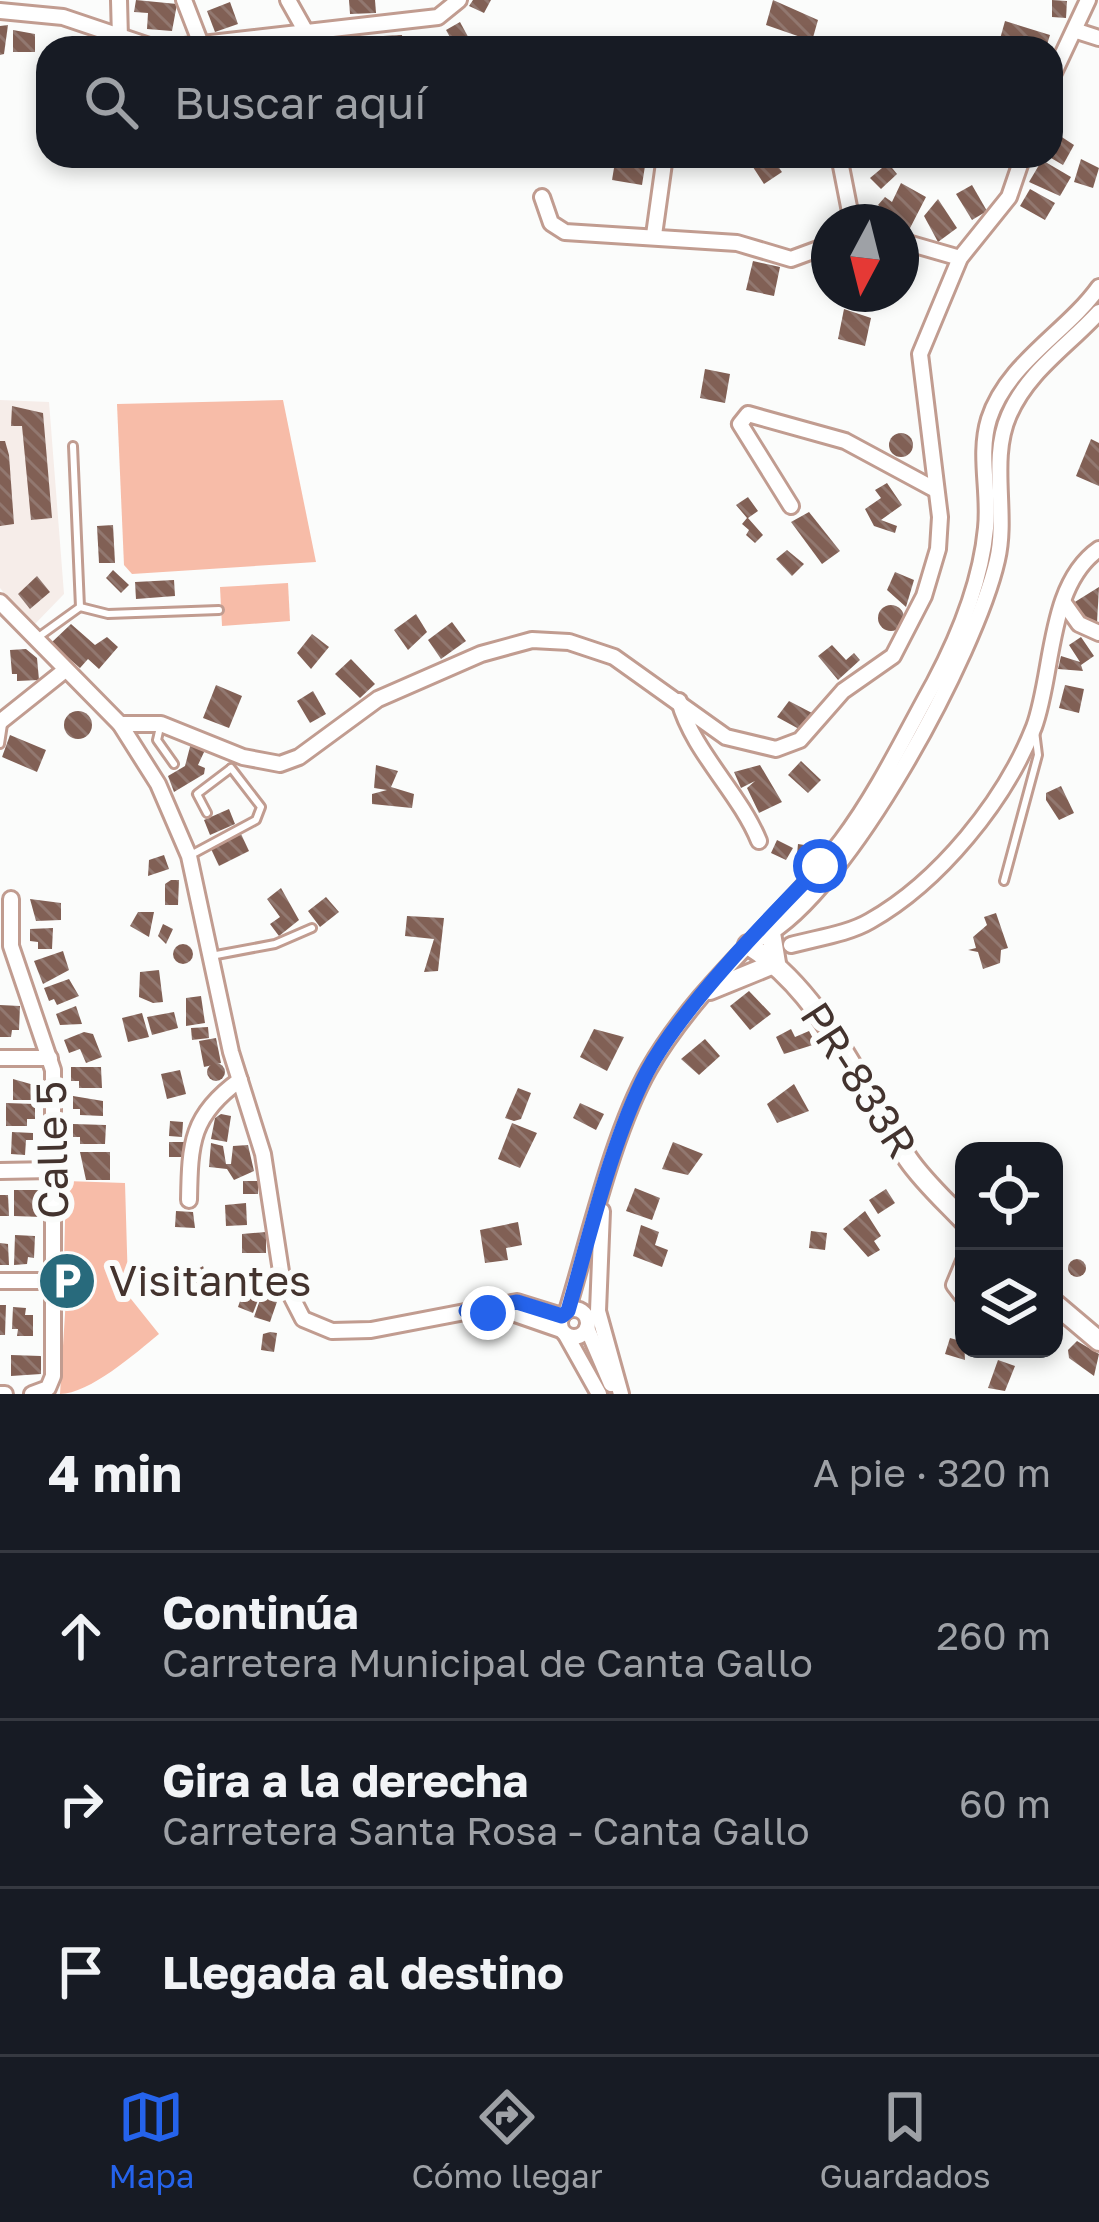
<!DOCTYPE html>
<html lang="es">
<head>
<meta charset="utf-8">
<style>
	body { margin:0; font-family:"Golos Text",sans-serif; background:#20242c; color:#f1f3f6 }
	.controls { position:absolute; right:36px; bottom:36px; display:grid; overflow:hidden; border-radius:24px; box-shadow:0 6px 18px #0003 }
	.controls button { width:108px; height:108px; display:grid; place-items:center; padding:0; border:0; border-bottom:3px solid #363941; background:#171b24; color:#f1f3f6; font:60px sans-serif }
	.compass { position:absolute; left:811px; top:204px; width:108px; height:108px; border-radius:50%; background:#171b24; box-shadow:0 6px 18px #0003; rotate:187deg }
	.stop { position:absolute; width:36px; height:36px; margin:-27px; border:9px solid #2563eb; border-radius:50%; background:#fff }
	.stop.end { background:#2563eb; border-color:#fff; box-shadow:0 3px 12px #0008 }
	.list { margin:0; padding:0; list-style:none }
	h2 { display:flex; justify-content:space-between; align-items:center; height:156px; margin:0; padding:0 48px; font-size:51px }
	h2 small { font-size:39px; font-weight:400; color:#9ea1a6 }
	.list li { display:grid; grid-template-columns:78px 1fr auto; gap:36px; align-items:center; box-sizing:border-box; height:168px; padding:0 48px; border-top:3px solid #363941 }
	.list b { display:block; font-size:45px; white-space:nowrap }
	.list p { margin:0; font-size:39px; white-space:nowrap; color:#9ea1a6 }
	.list em { font-size:39px; font-style:normal; color:#9ea1a6 }
	.icon { flex:none; width:66px; height:66px; fill:none; stroke:currentColor; stroke-width:2; stroke-linecap:round; stroke-linejoin:round }
	.map { position:relative; flex:none; width:1099px; height:1394px; overflow:hidden }
	.search { position:absolute; background:#171b24; box-shadow:0 6px 18px #0003; left:36px; right:36px; top:36px; height:132px; display:flex; align-items:center; gap:30px; box-sizing:border-box; padding:0 42px; border-radius:36px; color:#9ea1a6; font-size:45px }
	.sheet { height:660px; background:#171b24 }
	nav { display:flex; justify-content:space-around; align-items:center; box-sizing:border-box; height:168px; border-top:3px solid #363941; background:#171b24; font-size:33px; color:#9ea1a6 }
	nav a { display:grid; justify-items:center; gap:6px }
	nav .on { color:#2563eb }
	.map>svg:first-child { display:block }
	.built { fill:#f6ede9 }
	.green { fill:#f7bca8 }
	.building { fill:url(#building-back-hatch) }
	.lines { fill:none; stroke-linecap:round; stroke-linejoin:round }
	.lane-casing { stroke:#c19c90; stroke-width:12 }
	.street-casing { stroke:#c19c90; stroke-width:20 }
	.secondary-casing { stroke:#c19c90; stroke-width:24 }
	.lane { stroke:#fff; stroke-width:6 }
	.street { stroke:#fff; stroke-width:14 }
	.secondary { stroke:#fff; stroke-width:18 }
	.route { stroke:#2563eb; stroke-width:15 }
	.labels { text-anchor:middle; stroke-width:12; stroke-linejoin:round; paint-order:stroke }
	.street-label { font-size:42px; fill:#43332e; stroke:#fbfcfb }
	.poi-label { font-size:42px; fill:#43332e; stroke:#fbfcfb; text-anchor:start }
</style>
</head>
<body>
<div class="map">
<svg width="1099" height="1394" viewBox="0 0 1099 1394">
	<defs>
		<pattern id="building-back-hatch" width="6" height="6" patternUnits="userSpaceOnUse" patternTransform="scale(3)"><rect width="6" height="6" fill="#816055"/><path d="M-1 5l2 2M0 0l6 6M5-1l2 2" fill="none" stroke="#927870"/></pattern>
	</defs>
	<rect width="100%" height="100%" fill="#fbfcfb"/>
	<path class="built" d="M0,400L49,402L64,594L32,627L0,588Z"/>
	<g class="green">
		<path d="M283,400L316,562L132,574L124,565L117,404Z"/>
		<path d="M288,583L290,621L222,626L220,587Z"/>
		<path d="M66,1181L125,1183L128,1285L123,1289L159,1334C136,1353 89,1394 60,1394L66,1298L75,1297L77,1265L64,1263Z"/>
	</g>
	<g class="building">
		<path d="M136,0L177,4L172,31L147,29L148,13L134,12Z"/>
		<path d="M349,0H375L376,13L350,14Z"/>
		<path d="M473,0H491L484,13L469,6Z"/>
		<path d="M773,0L818,20L812,41L766,25Z"/>
		<path d="M1052,0L1067,1L1066,18L1052,17Z"/>
		<path d="M230,2L238,24L215,32L207,11Z"/>
		<path d="M1005,21L1050,35L1046,48L1000,39Z"/>
		<path d="M460,22L472,44L456,48L446,30Z"/>
		<path d="M8,25L4,54L0,55V26Z"/>
		<path d="M13,30L35,34V52H13Z"/>
		<path d="M402,35L403,48H383V36Z"/>
		<path d="M1051,130L1074,145L1063,165L1051,158Z"/>
		<path d="M616,156L638,158L637,166H645L642,185L612,180Z"/>
		<path d="M754,156H771L782,172L764,184L751,164Z"/>
		<path d="M1081,159L1099,168L1093,188L1074,182Z"/>
		<path d="M1042,160L1071,177L1060,196L1029,182Z"/>
		<path d="M888,163L897,174L881,189L870,178Z"/>
		<path d="M901,183L926,197L908,232L901,222H884L886,212L878,205L885,197L892,202Z"/>
		<path d="M972,185L987,211L972,220L956,194Z"/>
		<path d="M1030,189L1055,203L1045,220L1020,206Z"/>
		<path d="M938,199L957,228L938,242L924,216Z"/>
		<path d="M829,258V280L826,282L816,266Z"/>
		<path d="M753,261L780,267L774,296L746,290Z"/>
		<path d="M844,309L871,318L865,346L838,339Z"/>
		<path d="M705,369L730,374L725,403L700,398Z"/>
		<path d="M12,406L43,413L52,518L31,520L22,426H11Z"/>
		<circle cx="901" cy="445" r="12"/>
		<path d="M1091,439L1099,443V486L1076,476Z"/>
		<path d="M0,441H5L9,455L14,524L0,526Z"/>
		<path d="M887,483L902,505L881,520L897,526L895,533L874,526L865,509L881,498L875,490Z"/>
		<path d="M748,497L758,511L748,518L763,535L755,543L746,535L749,530L742,524L747,518L736,505Z"/>
		<path d="M809,512L840,551L822,564L791,522Z"/>
		<path d="M113,525L115,563H99L97,526Z"/>
		<path d="M787,550L804,564L792,576L776,559Z"/>
		<path d="M113,570L129,585L121,593L106,578Z"/>
		<path d="M895,572L914,580L906,607L887,590Z"/>
		<path d="M37,576L50,592L30,609L18,594Z"/>
		<path d="M174,580L175,596L136,599L135,582Z"/>
		<path d="M1099,587L1097,623L1082,624L1070,605Z"/>
		<circle cx="891" cy="618" r="13"/>
		<path d="M416,614L427,632L408,650L394,630Z"/>
		<path d="M452,622L466,641L441,659L428,640Z"/>
		<path d="M71,624L95,645L107,637L118,647L99,669L88,659L80,668L51,643Z"/>
		<path d="M312,634L329,647L311,669L297,653Z"/>
		<path d="M1081,637L1094,656L1081,665L1083,671L1058,669L1061,656L1080,662L1069,645Z"/>
		<path d="M832,645L846,660L854,653L860,660L838,680L818,656Z"/>
		<path d="M26,649L37,658L39,680L17,681V674H12L10,650Z"/>
		<path d="M351,659L375,684L360,698L335,674Z"/>
		<path d="M216,685L242,696L229,728L203,718Z"/>
		<path d="M1065,685L1084,689L1079,713L1059,708Z"/>
		<path d="M313,691L326,714L310,723L297,701Z"/>
		<path d="M789,701L812,713L799,729L777,717Z"/>
		<circle cx="78" cy="725" r="14"/>
		<path d="M10,735L46,750L37,772L2,757Z"/>
		<path d="M191,743L205,750L198,765L205,768L204,774L174,792L168,776L185,766Z"/>
		<path d="M801,761L821,780L808,793L788,775Z"/>
		<path d="M376,765L398,771L391,787L414,794L412,808L372,804V794L387,790L374,788Z"/>
		<path d="M760,765L782,802L759,813L747,788L755,781L741,788L734,772Z"/>
		<path d="M1061,786L1074,813L1059,820L1046,800V793Z"/>
		<path d="M229,809L235,824L210,835L204,820Z"/>
		<path d="M241,834L249,851L219,866L211,849Z"/>
		<path d="M777,840L793,848L786,860L771,853Z"/>
		<path d="M798,844L811,846L810,856L797,854Z"/>
		<path d="M164,855L169,869L148,876L149,860Z"/>
		<path d="M171,880H179L178,905H165V884Z"/>
		<path d="M281,888L299,920L279,936L270,924L280,917L267,899Z"/>
		<path d="M326,897L339,912L320,927L308,911Z"/>
		<path d="M30,899L61,903V920L36,921Z"/>
		<path d="M138,912H154L149,937L130,926Z"/>
		<path d="M996,913L1008,948L1001,950L1000,963L983,969L978,952L968,950L976,948L973,937L987,925L984,917Z"/>
		<path d="M407,916L444,918L438,971L424,972L434,939L405,936Z"/>
		<path d="M163,924L173,929L166,944L158,936Z"/>
		<path d="M53,928L52,949H38V942L30,941V929Z"/>
		<circle cx="183" cy="954" r="10"/>
		<path d="M63,951L69,970L43,984L34,961Z"/>
		<path d="M159,970L163,1002L153,1003L139,997L140,972Z"/>
		<path d="M69,979L79,996L57,1005L54,999L49,1001L44,988Z"/>
		<path d="M749,991L771,1014L750,1030L730,1006Z"/>
		<path d="M201,996L205,1023L186,1026V998Z"/>
		<path d="M0,1005L20,1006L19,1030H12L11,1037H0Z"/>
		<path d="M76,1006L82,1024L60,1025L56,1014Z"/>
		<path d="M174,1012L178,1028L152,1035L147,1017Z"/>
		<path d="M142,1013L149,1037L128,1042L122,1018Z"/>
		<path d="M208,1027L209,1038L192,1040L191,1028Z"/>
		<path d="M594,1029L624,1037L607,1071L580,1057Z"/>
		<path d="M791,1029L795,1037L809,1031L816,1044L784,1054L776,1037Z"/>
		<path d="M84,1032L93,1034L102,1057L86,1063L80,1049L69,1053L64,1040Z"/>
		<path d="M216,1038L221,1063L204,1067L199,1041Z"/>
		<path d="M705,1039L720,1056L699,1075L681,1059Z"/>
		<circle cx="216" cy="1072" r="9"/>
		<path d="M71,1067H101L102,1088H79V1081H71Z"/>
		<path d="M180,1070L186,1094L167,1099L161,1074Z"/>
		<path d="M13,1079L34,1085V1100H13Z"/>
		<path d="M794,1084L809,1111L777,1123L767,1104Z"/>
		<path d="M518,1088L531,1093L521,1119L514,1121L505,1118Z"/>
		<path d="M73,1096L103,1101V1116L80,1115V1109H73Z"/>
		<path d="M6,1103L35,1104V1119H27V1126H6Z"/>
		<path d="M580,1103L604,1114L596,1130L573,1118Z"/>
		<path d="M221,1114L231,1116L227,1142L211,1139L215,1118Z"/>
		<path d="M170,1121L183,1122L182,1137L169,1136Z"/>
		<path d="M512,1123L537,1133L520,1168L498,1159Z"/>
		<path d="M73,1124L106,1125L105,1144H80V1137H73Z"/>
		<path d="M12,1132L33,1133V1140H26L25,1155L11,1154Z"/>
		<path d="M169,1142H188L189,1157H169Z"/>
		<path d="M673,1142L703,1154L688,1175L662,1169Z"/>
		<path d="M211,1143L223,1146L226,1164H231L233,1146L248,1145L254,1171L234,1180L227,1169L209,1167Z"/>
		<path d="M80,1152H110V1180H86Z"/>
		<rect x="243" y="1181" width="15" height="13"/>
		<path d="M635,1188L660,1198L652,1220L626,1211Z"/>
		<path d="M886,1189L895,1203L878,1214L869,1200Z"/>
		<path d="M14,1190H42V1217L14,1216Z"/>
		<path d="M0,1195H8L9,1216H0Z"/>
		<path d="M246,1203L247,1225L226,1226L225,1205Z"/>
		<path d="M176,1211L193,1212L195,1228L175,1227Z"/>
		<path d="M865,1211L881,1236L874,1241L880,1250L868,1257L843,1229Z"/>
		<path d="M518,1222L522,1245L506,1248L508,1260L485,1263L480,1230Z"/>
		<path d="M641,1225L659,1232L655,1245L668,1250L662,1267L633,1256Z"/>
		<path d="M811,1231L827,1233L825,1250L809,1248Z"/>
		<path d="M266,1232V1253H242V1234Z"/>
		<path d="M15,1235L35,1236L34,1258L28,1257L27,1264L14,1265Z"/>
		<path d="M0,1243L8,1244L9,1265H0Z"/>
		<circle cx="1077" cy="1268" r="9"/>
		<path d="M203,1266L214,1294L200,1300L196,1289L181,1295L175,1282Z"/>
		<path d="M244,1289L260,1295L253,1313L238,1307Z"/>
		<path d="M263,1291L279,1296L270,1322L254,1317Z"/>
		<path d="M0,1305H6L5,1335H0Z"/>
		<path d="M13,1307L26,1308L25,1315H33V1336H17L18,1329H12Z"/>
		<path d="M270,1332L277,1333L274,1352L261,1350L263,1334Z"/>
		<path d="M950,1338L964,1342L965,1360L945,1354Z"/>
		<path d="M1077,1341L1099,1354L1094,1376L1069,1358L1068,1350Z"/>
		<path d="M11,1355L41,1356V1374L11,1376Z"/>
		<path d="M998,1360L1015,1366L1005,1391L988,1388Z"/>
	</g>
	<g class="lines">
		<defs>
			<g id="lane">
				<path d="M80,607L108,614L219,610"/>
				<path d="M37,638L80,607L73,446"/>
				<path d="M160,727L157,740L174,764"/>
				<path d="M0,744L3,724"/>
				<path d="M207,813L197,794L230,769"/>
				<path d="M189,856L256,820L261,807L231,768"/>
				<path d="M1004,881L1038,755L1035,731"/>
				<path d="M211,956L275,944L312,928"/>
			</g>
			<g id="street">
				<path d="M119,0L120,38"/>
				<path d="M184,0L201,44"/>
				<path d="M288,0L306,32"/>
				<path d="M0,11L63,17L155,48"/>
				<path d="M1077,31L1099,38"/>
				<path d="M167,48L438,17L459,0"/>
				<path d="M1051,79L1088,0"/>
				<path d="M839,156L852,222"/>
				<path d="M542,197L551,223L565,232L737,243L791,259L829,245"/>
				<path d="M654,235L665,156"/>
				<path d="M901,241L960,258"/>
				<path d="M791,506L740,424L748,414L845,441L934,489"/>
				<path d="M0,602L120,724L158,784L189,856L231,1052L263,1154L282,1278L303,1319L332,1331L371,1330L517,1302L562,1316"/>
				<path d="M1064,603L1079,624L1099,633"/>
				<path d="M679,701C693,752 739,792 759,841"/>
				<path d="M0,722L64,671"/>
				<path d="M120,724H161L243,757L280,764L299,757L378,699L481,654L532,640L569,642L614,657L726,737L776,749L800,740L843,691L893,656L924,596L938,549L940,517L920,354L960,258L1009,197L1023,156"/>
				<path d="M11,899V946L53,1070V1376L48,1388L32,1394"/>
				<path d="M763,937C848,892 976,653 997,560C1008,513 989,460 1009,415C1028,371 1068,346 1099,312"/>
				<path d="M791,945C816,938 848,934 870,921C939,882 1005,801 1034,727C1054,673 1047,585 1099,549"/>
				<path d="M0,1058H50"/>
				<path d="M0,1171L53,1170"/>
				<path d="M189,1200C190,1143 191,1115 240,1080"/>
				<path d="M602,1211L598,1311L621,1394"/>
				<path d="M964,1261L954,1285L964,1298"/>
				<path d="M0,1281H54"/>
				<circle cx="574" cy="1323" r="14"/>
				<path d="M567,1311C589,1239 613,1132 649,1069C699,982 782,919 842,840C878,792 905,735 934,683C959,636 981,581 986,528C990,492 978,455 989,419C1007,363 1066,333 1099,287"/>
				<path d="M483,1313H512L561,1330"/>
				<path d="M587,1328L611,1384"/>
				<path d="M566,1335L599,1394"/>
				<path d="M0,1394H5"/>
			</g>
			<g id="secondary">
				<path d="M748,945C824,993 859,1086 908,1159C923,1181 945,1201 964,1221"/>
				<path d="M710,990L776,963L771,933"/>
				<path d="M1054,1303L1099,1341"/>
			</g>
		</defs>
		<use href="#lane" class="lane-casing"/>
		<use href="#street" class="street-casing"/>
		<use href="#secondary" class="secondary-casing"/>
		<use href="#lane" class="lane"/>
		<use href="#street" class="street"/>
		<use href="#secondary" class="secondary"/>
	</g>
	<g class="lines">
		<path class="route" d="M488,1313L466,1311L517,1302L562,1316L568,1311C589,1238 612,1139 647,1072C681,1008 768,919 820,866"/>
	</g>
	<defs>
		<symbol id="parking-disc" viewBox="-11 -11 22 22"><circle r="9.5" fill="#286a7c" stroke="#fbfcfb"/><path d="M-3.5-5.5H1a3.5 3.5 0 0 1 0 7H-1V5.5H-3.5ZM-1-3.4V-.6H.8a1.4 1.4 0 0 0 0-2.8Z" fill="#fff"/></symbol>
	</defs>
	<g fill-rule="evenodd">
		<use href="#parking-disc" x="34" y="1248" width="66" height="66"/>
	</g>
	<g class="labels">
		<g class="street-label">
			<text transform="translate(859 1080) rotate(57)" y="15">PR-833R</text>
			<text transform="translate(52 1150) rotate(-91)" y="15">Calle 5</text>
		</g>
		<g class="poi-label">
			<text x="109" y="1296">Visitantes</text>
		</g>
	</g>
</svg>
<div class="controls">
<button><svg class="icon" aria-label="locate" viewBox="0 0 24 24"><circle cx="12" cy="12" r="6"/><path d="M12 2v4M12 18v4M2 12h4M18 12h4"/></svg></button>
<button><svg class="icon" aria-label="layers" viewBox="0 0 24 24"><path d="M12 4l9 5-9 5-9-5zM3 14l9 5 9-5"/></svg></button>
</div>
<svg class="compass" viewBox="-18 -18 36 36"><path d="M0-13l5 13h-10z" fill="#e53935"/><path d="M0 13l5-13h-10z" fill="#9ea1a6"/></svg>
<div class="stop" style="left:820px;top:866px"></div>
<div class="stop end" style="left:488px;top:1313px"></div>
<div class="search"><svg class="icon" aria-label="search" viewBox="0 0 24 24"><circle cx="10" cy="10" r="6"/><path d="M15 15l6 6"/></svg>Buscar aquí</div>
</div>
<section class="sheet">
<h2>4 min<small>A pie · 320 m</small></h2>
<ul class="list">
<li><svg class="icon" aria-label="ahead" viewBox="0 0 24 24"><path d="M12 20V5M6 11l6-6 6 6"/></svg><div><b>Continúa</b><p>Carretera Municipal de Canta Gallo</p></div><em>260 m</em></li>
<li><svg class="icon" aria-label="right" viewBox="0 0 24 24"><path d="M7 20v-9h11M14 6l5 5-5 5"/></svg><div><b>Gira a la derecha</b><p>Carretera Santa Rosa - Canta Gallo</p></div><em>60 m</em></li>
<li><svg class="icon" aria-label="arrive" viewBox="0 0 24 24"><path d="M6 21V4h12l-3 4 3 4H6"/></svg><div><b>Llegada al destino</b></div></li>
</ul>
</section>
<nav>
<a class="on"><svg class="icon" aria-label="map" viewBox="0 0 24 24"><path d="M3 6l6-2 6 2 6-2v14l-6 2-6-2-6 2zM9 4v14M15 6v14"/></svg>Mapa</a>
<a><svg class="icon" aria-label="directions" viewBox="0 0 24 24"><path d="M12 3l9 9-9 9-9-9zM9 14v-3h6M13 9l2 2-2 2"/></svg>Cómo llegar</a>
<a><svg class="icon" aria-label="saved" viewBox="0 0 24 24"><path d="M7 4h10v16l-5-4-5 4z"/></svg>Guardados</a>
</nav>
</body>
</html>
